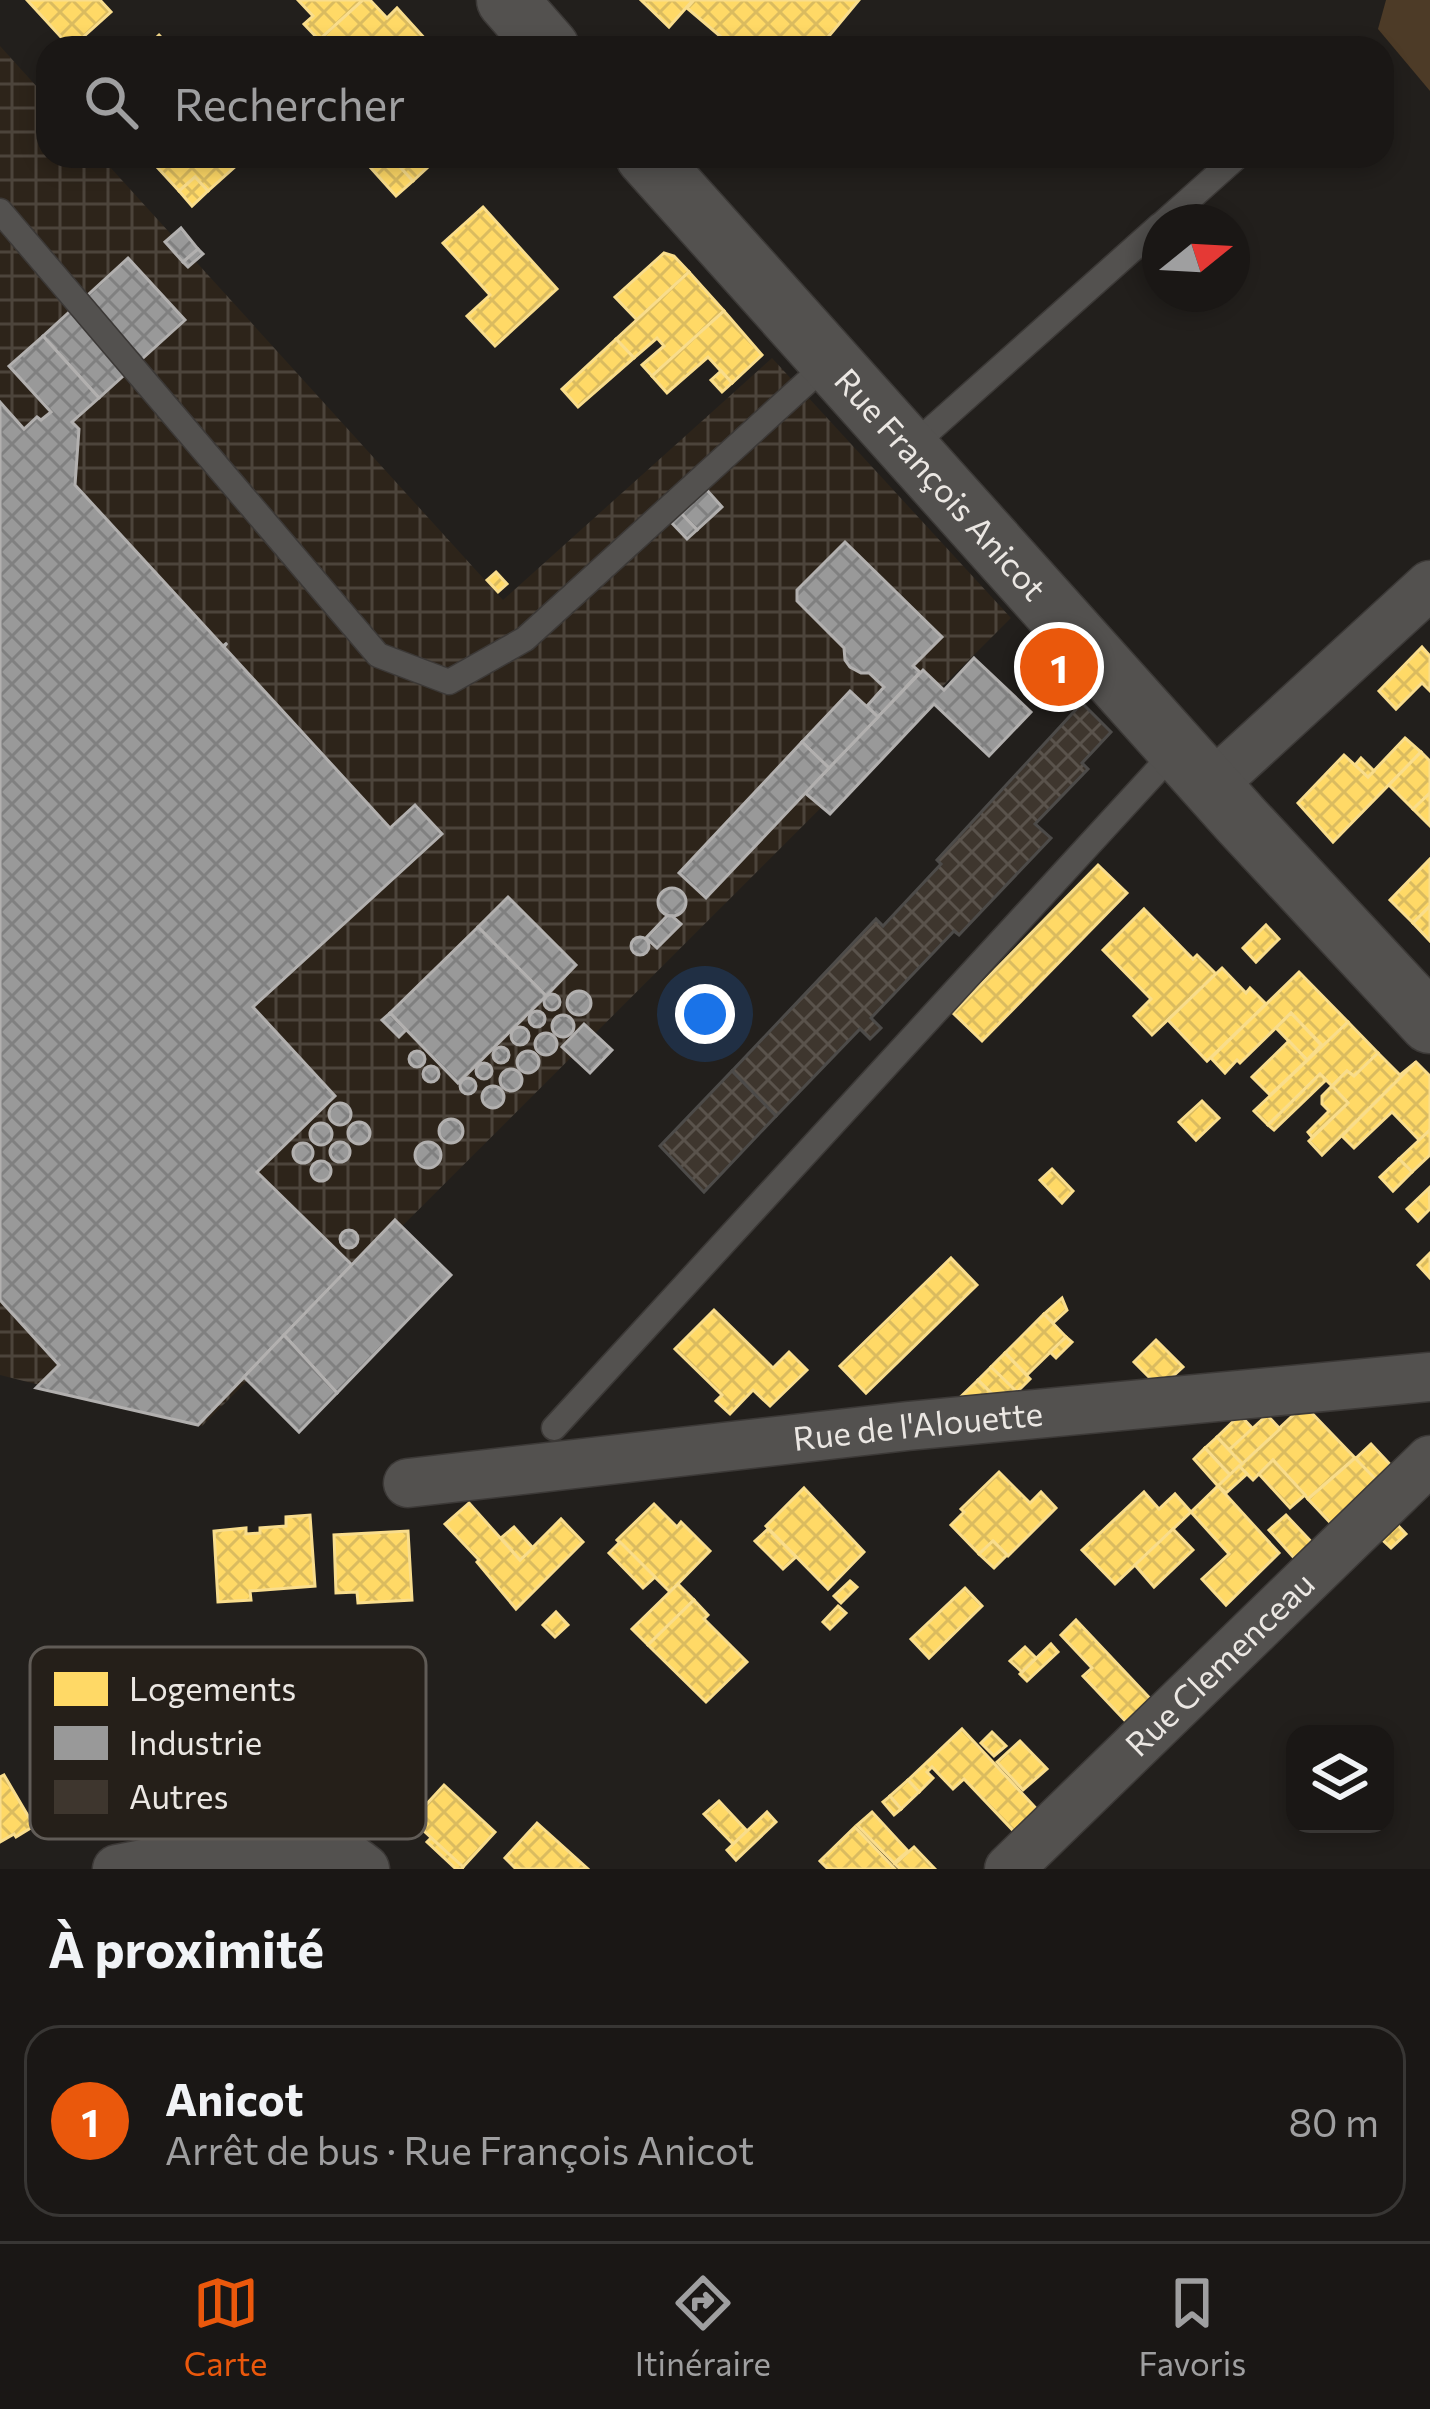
<!DOCTYPE html>
<html lang="fr">
<head>
<meta charset="utf-8">
<style>
	body { margin:0; font-family:Commissioner,sans-serif; background:#23201e; color:#f1f3f6 }
	.controls { position:absolute; right:36px; bottom:36px; display:grid; overflow:hidden; border-radius:24px; box-shadow:0 6px 18px #0003 }
	.controls button { width:108px; height:108px; display:grid; place-items:center; padding:0; border:0; border-bottom:3px solid #383634; background:#1a1715; color:#f1f3f6; font:60px sans-serif }
	.compass { position:absolute; left:1142px; top:204px; width:108px; height:108px; border-radius:50%; background:#1a1715; box-shadow:0 6px 18px #0003; rotate:72deg }
	.you { position:absolute; left:705px; top:1014px; width:42px; height:42px; margin:-30px; border:9px solid #fff; border-radius:50%; background:#1a73e8; box-shadow:0 0 0 18px #1a73e833 }
	.badge { display:grid; place-items:center; width:78px; height:78px; border-radius:50%; background:#ea580c; color:#fff; font-size:39px; font-weight:700 }
	.pin { position:absolute; translate:-50% -50%; border:6px solid #fff; box-shadow:0 3px 12px #0006 }
	.list { margin:0; padding:0; list-style:none }
	h2 { display:flex; justify-content:space-between; align-items:center; height:156px; margin:0; padding:0 48px; font-size:51px }
	h2 small { font-size:39px; font-weight:400; color:#9f9fa0 }
	.list li { display:grid; grid-template-columns:78px 1fr auto; gap:36px; align-items:center; box-sizing:border-box; height:192px; margin:0 24px 24px; padding:0 24px; border:3px solid #383634; border-radius:36px }
	.list b { display:block; font-size:45px; white-space:nowrap }
	.list p { margin:0; font-size:39px; white-space:nowrap; color:#9f9fa0 }
	.list em { font-size:39px; font-style:normal; color:#9f9fa0 }
	.icon { flex:none; width:66px; height:66px; fill:none; stroke:currentColor; stroke-width:2; stroke-linecap:round; stroke-linejoin:round }
	.map { position:relative; flex:none; width:1430px; height:1869px; overflow:hidden }
	.search { position:absolute; background:#1a1715; box-shadow:0 6px 18px #0003; left:36px; right:36px; top:36px; height:132px; display:flex; align-items:center; gap:30px; box-sizing:border-box; padding:0 42px; border-radius:36px; color:#9f9fa0; font-size:45px }
	.sheet { height:372px; background:#1a1715 }
	nav { display:flex; justify-content:space-around; align-items:center; box-sizing:border-box; height:168px; border-top:3px solid #383634; background:#1a1715; font-size:33px; color:#9f9fa0 }
	nav a { display:grid; justify-items:center; gap:6px }
	nav .on { color:#ea580c }
	.map>svg:first-child { display:block }
	.industrial { fill:url(#industrial-grid) }
	.green { fill:#4d3b27 }
	.homes { fill:url(#homes-cross-hatch); stroke:#f9dd8c; stroke-width:3 }
	.industry { fill:url(#industry-cross-hatch); stroke:#b2b0af; stroke-width:3 }
	.building { fill:url(#building-cross-hatch); stroke:#4d4b49; stroke-width:3 }
	.lines { fill:none; stroke-linecap:round; stroke-linejoin:round }
	.service-casing { stroke:#3c3937; stroke-width:27 }
	.minor-casing { stroke:#3c3937; stroke-width:51 }
	.tertiary-casing { stroke:#3c3937; stroke-width:63 }
	.service { stroke:#53514f; stroke-width:24 }
	.minor { stroke:#53514f; stroke-width:48 }
	.tertiary { stroke:#53514f; stroke-width:60 }
	.labels { text-anchor:middle; stroke-width:12; stroke-linejoin:round; paint-order:stroke }
	.street-label { font-size:33px; fill:#ebe7e3; stroke:#251f19 }
	.key { fill:#251f19; stroke:#605b56; stroke-width:3 }
	.key-label { font-size:33px; fill:#ebe7e3 }
</style>
</head>
<body>
<div class="map">
<svg width="1430" height="1869" viewBox="0 0 1430 1869">
	<defs>
		<pattern id="industrial-grid" width="8" height="8" patternUnits="userSpaceOnUse" patternTransform="scale(3)"><rect width="8" height="8" fill="#2d241a"/><path d="M0 4h8M4 0v8" fill="none" stroke="#4c443b"/></pattern>
		<pattern id="homes-cross-hatch" width="8" height="8" patternUnits="userSpaceOnUse" patternTransform="scale(3)"><rect width="8" height="8" fill="#ffd966"/><path d="M0 0l8 8M0 8l8-8" fill="none" stroke="#dabb5f"/></pattern>
		<pattern id="industry-cross-hatch" width="8" height="8" patternUnits="userSpaceOnUse" patternTransform="scale(3)"><rect width="8" height="8" fill="#999"/><path d="M0 0l8 8M0 8l8-8" fill="none" stroke="#808080"/></pattern>
		<pattern id="building-cross-hatch" width="8" height="8" patternUnits="userSpaceOnUse" patternTransform="scale(3)"><rect width="8" height="8" fill="#3e362e"/><path d="M0 0l8 8M0 8l8-8" fill="none" stroke="#5a534c"/></pattern>
	</defs>
	<rect width="100%" height="100%" fill="#221f1c"/>
	<path class="industrial" d="M0,46L48,99V156H100L503,600L772,358L1011,618L202,1426L0,1375Z"/>
	<path class="green" d="M1386,0H1430V91L1378,29Z"/>
	<g class="homes">
		<path d="M27,0H100L111,12L71,48Z"/>
		<path d="M298,0H363L319,40L304,24L313,16Z"/>
		<path d="M363,0H370L387,18L397,8L428,42L421,48H327L319,40Z"/>
		<path d="M641,0H693L669,27Z"/>
		<path d="M694,0H859L819,48H734L687,8Z"/>
		<path d="M159,35L171,48H145Z"/>
		<path d="M161,156H247L208,191L195,177L179,191L158,168L166,161Z"/>
		<path d="M360,156H390L413,181L396,196Z"/>
		<path d="M390,156H440L413,181Z"/>
		<path d="M195,177L208,191L192,206L179,191Z"/>
		<path d="M483,207L557,289L495,346L467,316L490,295L443,243Z"/>
		<path d="M664,253L674,256L689,272L637,320L615,297Z"/>
		<path d="M689,272L724,311L652,376L642,365L664,346L657,338L634,358L616,339Z"/>
		<path d="M724,311L762,355L732,383L708,357L667,393L652,376Z"/>
		<path d="M616,339L634,358L578,407L562,389Z"/>
		<path d="M721,371L732,383L722,392L711,380Z"/>
		<path d="M496,572L507,584L498,592L487,580Z"/>
		<path d="M1422,647L1430,656V691L1422,683L1396,709L1379,691Z"/>
		<path d="M1405,738L1421,752L1333,842L1298,803L1344,755L1368,777Z"/>
		<path d="M1421,752L1430,761V793L1413,809L1389,785Z"/>
		<path d="M1361,758L1374,771L1368,777L1355,765Z"/>
		<path d="M1430,793V826L1413,809Z"/>
		<path d="M1430,859V906L1413,923L1390,900Z"/>
		<path d="M1098,865L1127,893L982,1041L953,1013Z"/>
		<path d="M1430,906V941L1413,923Z"/>
		<path d="M1144,909L1193,959L1197,955L1216,974L1152,1035L1134,1016L1151,999L1103,950Z"/>
		<path d="M1266,925L1279,939L1256,962L1243,948Z"/>
		<path d="M1222,968L1246,993L1250,988L1266,1004L1207,1061L1168,1020Z"/>
		<path d="M1299,972L1348,1022L1323,1046L1291,1013L1240,1063L1237,1060L1225,1073L1211,1058Z"/>
		<path d="M1291,1013L1321,1045L1307,1060L1276,1028Z"/>
		<path d="M1348,1022L1378,1053L1354,1076L1347,1071L1332,1086L1320,1074L1268,1125L1254,1111Z"/>
		<path d="M1289,1041L1307,1060L1270,1095L1252,1077Z"/>
		<path d="M1378,1053L1400,1075L1416,1062L1322,1155L1309,1141L1348,1103L1332,1086L1347,1071L1354,1076Z"/>
		<path d="M1416,1062L1430,1076V1130L1419,1140L1392,1112L1354,1148L1342,1136Z"/>
		<path d="M1320,1074L1326,1080L1274,1130L1268,1125Z"/>
		<path d="M1332,1086L1348,1103L1312,1137L1308,1132L1329,1111L1322,1104V1096Z"/>
		<path d="M1202,1101L1219,1118L1196,1140L1179,1122Z"/>
		<path d="M1430,1130V1155L1412,1172L1399,1159Z"/>
		<path d="M1399,1159L1412,1172L1393,1191L1380,1177Z"/>
		<path d="M1052,1169L1073,1191L1062,1203L1040,1180Z"/>
		<path d="M1429,1188L1430,1209L1418,1221L1407,1209Z"/>
		<path d="M1430,1253V1278L1418,1265Z"/>
		<path d="M951,1258L977,1285L866,1393L840,1366Z"/>
		<path d="M1062,1298L1067,1310L1053,1323L1044,1314Z"/>
		<path d="M714,1310L773,1368L789,1352L807,1370L770,1406L753,1390L730,1414L716,1401L722,1395L675,1349Z"/>
		<path d="M1044,1314L1066,1337L1027,1375L1005,1353Z"/>
		<path d="M1066,1337L1072,1342L1056,1358L1050,1352Z"/>
		<path d="M1156,1340L1183,1367L1160,1388L1134,1362Z"/>
		<path d="M1005,1353L1030,1379L1017,1392L991,1367Z"/>
		<path d="M991,1367L1017,1392L1003,1405L978,1380Z"/>
		<path d="M978,1380L1003,1405L945,1412Z"/>
		<path d="M1304,1405L1355,1458L1308,1499L1273,1460L1253,1480L1239,1466Z"/>
		<path d="M1240,1415L1253,1429L1229,1450L1217,1437Z"/>
		<path d="M1267,1415L1280,1429L1242,1464L1229,1450Z"/>
		<path d="M1217,1437L1242,1464L1230,1475L1205,1448Z"/>
		<path d="M1371,1444L1399,1474L1385,1489L1355,1459Z"/>
		<path d="M1205,1448L1230,1475L1218,1486L1194,1459Z"/>
		<path d="M1355,1458L1385,1489L1340,1533L1308,1499Z"/>
		<path d="M1273,1460L1305,1495L1290,1508L1259,1474Z"/>
		<path d="M1239,1466L1247,1474L1226,1493L1218,1486Z"/>
		<path d="M999,1472L1030,1503L1041,1492L1056,1508L1008,1556L993,1541L979,1554L951,1525L964,1512L961,1509Z"/>
		<path d="M1218,1486L1279,1553L1226,1605L1202,1579L1229,1554L1191,1512Z"/>
		<path d="M804,1488L864,1552L828,1589L766,1526Z"/>
		<path d="M1144,1492L1159,1509L1175,1494L1191,1512L1115,1584L1082,1550Z"/>
		<path d="M469,1503L520,1560L561,1519L583,1542L516,1609L477,1562L479,1560L445,1524Z"/>
		<path d="M654,1504L677,1527L681,1522L710,1551L670,1592L617,1540Z"/>
		<path d="M310,1515L315,1586L250,1591L251,1600L218,1602L214,1531L246,1528V1534L260,1533V1528L286,1526V1517Z"/>
		<path d="M1286,1515L1318,1549L1304,1569L1269,1530Z"/>
		<path d="M1389,1516L1406,1534L1391,1548L1374,1532Z"/>
		<path d="M514,1527L533,1548L520,1560L501,1538Z"/>
		<path d="M768,1529L796,1557L783,1569L755,1541Z"/>
		<path d="M1173,1529L1193,1550L1154,1587L1135,1565Z"/>
		<path d="M408,1531L412,1600L358,1603L357,1592L336,1593L334,1535Z"/>
		<path d="M993,1541L1007,1555L994,1568L979,1554Z"/>
		<path d="M620,1542L655,1577L643,1588L609,1553Z"/>
		<path d="M850,1581L857,1587L841,1603L834,1596Z"/>
		<path d="M678,1584L694,1600L648,1645L632,1629Z"/>
		<path d="M965,1588L982,1606L929,1658L911,1639Z"/>
		<path d="M694,1600L708,1615L704,1619L747,1662L706,1702L648,1645Z"/>
		<path d="M838,1606L846,1613L830,1629L823,1622Z"/>
		<path d="M556,1612L568,1625L555,1637L543,1625Z"/>
		<path d="M1076,1620L1159,1708L1135,1731L1083,1676L1092,1668L1061,1635Z"/>
		<path d="M1051,1644L1058,1652L1027,1681L1020,1674Z"/>
		<path d="M1025,1647L1036,1658L1022,1672L1010,1661Z"/>
		<path d="M962,1729L1045,1818L1022,1840L964,1779L953,1789L932,1767L927,1772L933,1778L919,1792L908,1780Z"/>
		<path d="M992,1732L1006,1746L994,1756L981,1743Z"/>
		<path d="M1020,1741L1047,1769L1023,1790L997,1762Z"/>
		<path d="M4,1775L34,1826L16,1837L14,1834L0,1842V1777Z"/>
		<path d="M908,1780L919,1792L901,1809L890,1796Z"/>
		<path d="M444,1785L495,1832L463,1867L412,1820Z"/>
		<path d="M890,1796L901,1809L894,1815L883,1802Z"/>
		<path d="M719,1801L747,1831L733,1844L704,1814Z"/>
		<path d="M767,1812L776,1822L736,1860L727,1850Z"/>
		<path d="M872,1812L908,1851L894,1863L857,1825Z"/>
		<path d="M537,1823L588,1869H516L505,1858Z"/>
		<path d="M855,1827L895,1869H828L820,1861Z"/>
		<path d="M431,1838L463,1867L462,1869H456L427,1842Z"/>
		<path d="M914,1847L935,1869H900L895,1864Z"/>
	</g>
	<g class="industry">
		<path d="M181,228L198,249L183,262L165,242Z"/>
		<path d="M198,249L203,254L188,267L183,262Z"/>
		<path d="M128,258L185,320L99,398L43,336Z"/>
		<path d="M43,336L99,398L72,422L79,429L75,485L223,646L227,643L224,647L390,828L415,805L442,834L253,1007L335,1096L257,1172L352,1265L198,1425L36,1388L59,1365L0,1300V402L24,429L37,417L41,420L51,412L9,366Z"/>
		<path d="M705,488L722,507L697,530L680,512Z"/>
		<path d="M680,512L697,530L687,539L670,521Z"/>
		<path d="M845,542L942,637L913,666L920,672L878,717L867,706L884,687L869,673H861L850,667L845,660L844,648L797,601V590Z"/>
		<path d="M974,658L1031,712L989,756L934,704L830,814L805,793L923,670L944,690Z"/>
		<path d="M850,691L878,717L829,768L802,742Z"/>
		<path d="M802,742L829,768L706,898L679,873Z"/>
		<circle cx="672" cy="902" r="14"/>
		<path d="M508,897L576,965L546,996L478,927Z"/>
		<path d="M667,916H672L681,924L657,948L646,938Z"/>
		<path d="M478,927L546,996L458,1083L390,1013Z"/>
		<circle cx="640" cy="946" r="9"/>
		<circle cx="579" cy="1003" r="12"/>
		<circle cx="552" cy="1002" r="8"/>
		<circle cx="537" cy="1019" r="8"/>
		<path d="M390,1013L406,1030L399,1037L382,1020Z"/>
		<circle cx="563" cy="1026" r="11"/>
		<path d="M584,1024L612,1050L590,1073L562,1047Z"/>
		<circle cx="520" cy="1036" r="9"/>
		<circle cx="546" cy="1044" r="11"/>
		<circle cx="501" cy="1055" r="8"/>
		<circle cx="417" cy="1059" r="8"/>
		<circle cx="528" cy="1062" r="11"/>
		<circle cx="484" cy="1071" r="8"/>
		<circle cx="431" cy="1074" r="8"/>
		<circle cx="511" cy="1080" r="11"/>
		<circle cx="468" cy="1086" r="8"/>
		<circle cx="493" cy="1097" r="11"/>
		<circle cx="340" cy="1114" r="11"/>
		<circle cx="451" cy="1131" r="12"/>
		<circle cx="359" cy="1133" r="11"/>
		<circle cx="321" cy="1134" r="11"/>
		<circle cx="340" cy="1152" r="10"/>
		<circle cx="428" cy="1155" r="13"/>
		<circle cx="303" cy="1153" r="10"/>
		<circle cx="321" cy="1171" r="10"/>
		<path d="M395,1220L451,1275L337,1393L284,1335Z"/>
		<circle cx="349" cy="1239" r="9"/>
		<path d="M284,1335L337,1393L299,1432L244,1377Z"/>
	</g>
	<g class="building">
		<path d="M1082,703L1111,732L1082,763L1088,769L1035,824L1051,838L959,935L954,931L871,1018L881,1028L870,1039L860,1029L776,1116L732,1071L876,919L883,926L941,864L937,860Z"/>
		<path d="M732,1071L776,1116L704,1192L660,1146Z"/>
	</g>
	<g class="lines">
		<defs>
			<g id="service">
				<path d="M0,211L378,655L449,682L525,639L830,361"/>
				<path d="M1164,222L1238,156"/>
				<path d="M909,449L1160,225"/>
				<path d="M554,1428L1176,750"/>
			</g>
			<g id="minor">
				<path d="M1211,786L1430,585"/>
				<path id="s1" d="M408,1483L908,1426L1430,1377"/>
				<path d="M117,1869L148,1863L319,1848C338,1849 350,1857 365,1869"/>
				<path id="s2" d="M1009,1869L1430,1460"/>
			</g>
			<g id="tertiary">
				<path d="M507,0L549,48"/>
				<path id="s3" d="M646,156L1242,821L1430,1023"/>
			</g>
		</defs>
		<use href="#service" class="service-casing"/>
		<use href="#minor" class="minor-casing"/>
		<use href="#tertiary" class="tertiary-casing"/>
		<use href="#service" class="service"/>
		<use href="#minor" class="minor"/>
		<use href="#tertiary" class="tertiary"/>
	</g>
	<g class="labels">
		<g class="street-label">
			<text dy="12" stroke="none"><textPath href="#s3" startOffset="441">Rue François Anicot</textPath></text>
			<text dy="12" stroke="none"><textPath href="#s1" startOffset="513">Rue de l'Alouette</textPath></text>
			<text dy="12" stroke="none"><textPath href="#s2" startOffset="294">Rue Clemenceau</textPath></text>
		</g>
	</g>
	<rect x="30" y="1647" width="396" height="192" rx="18" class="key"/>
	<rect x="54" y="1672" width="54" height="34" fill="#ffd966"/>
	<rect x="54" y="1726" width="54" height="34" fill="#999"/>
	<rect x="54" y="1780" width="54" height="34" fill="#3e362e"/>
	<g class="key-label">
		<text x="129" y="1701">Logements</text>
		<text x="129" y="1755">Industrie</text>
		<text x="129" y="1809">Autres</text>
	</g>
</svg>
<div class="controls">
<button><svg class="icon" aria-label="layers" viewBox="0 0 24 24"><path d="M12 4l9 5-9 5-9-5zM3 14l9 5 9-5"/></svg></button>
</div>
<svg class="compass" viewBox="-18 -18 36 36"><path d="M0-13l5 13h-10z" fill="#e53935"/><path d="M0 13l5-13h-10z" fill="#9f9fa0"/></svg>
<div class="you"></div>
<div class="pin badge" style="left:1059px;top:667px">1</div>
<div class="search"><svg class="icon" aria-label="search" viewBox="0 0 24 24"><circle cx="10" cy="10" r="6"/><path d="M15 15l6 6"/></svg>Rechercher</div>
</div>
<section class="sheet">
<h2>À proximité<small></small></h2>
<ul class="list">
<li><span class="badge">1</span><div><b>Anicot</b><p>Arrêt de bus · Rue François Anicot</p></div><em>80 m</em></li>
</ul>
</section>
<nav>
<a class="on"><svg class="icon" aria-label="map" viewBox="0 0 24 24"><path d="M3 6l6-2 6 2 6-2v14l-6 2-6-2-6 2zM9 4v14M15 6v14"/></svg>Carte</a>
<a><svg class="icon" aria-label="directions" viewBox="0 0 24 24"><path d="M12 3l9 9-9 9-9-9zM9 14v-3h6M13 9l2 2-2 2"/></svg>Itinéraire</a>
<a><svg class="icon" aria-label="saved" viewBox="0 0 24 24"><path d="M7 4h10v16l-5-4-5 4z"/></svg>Favoris</a>
</nav>
</body>
</html>
